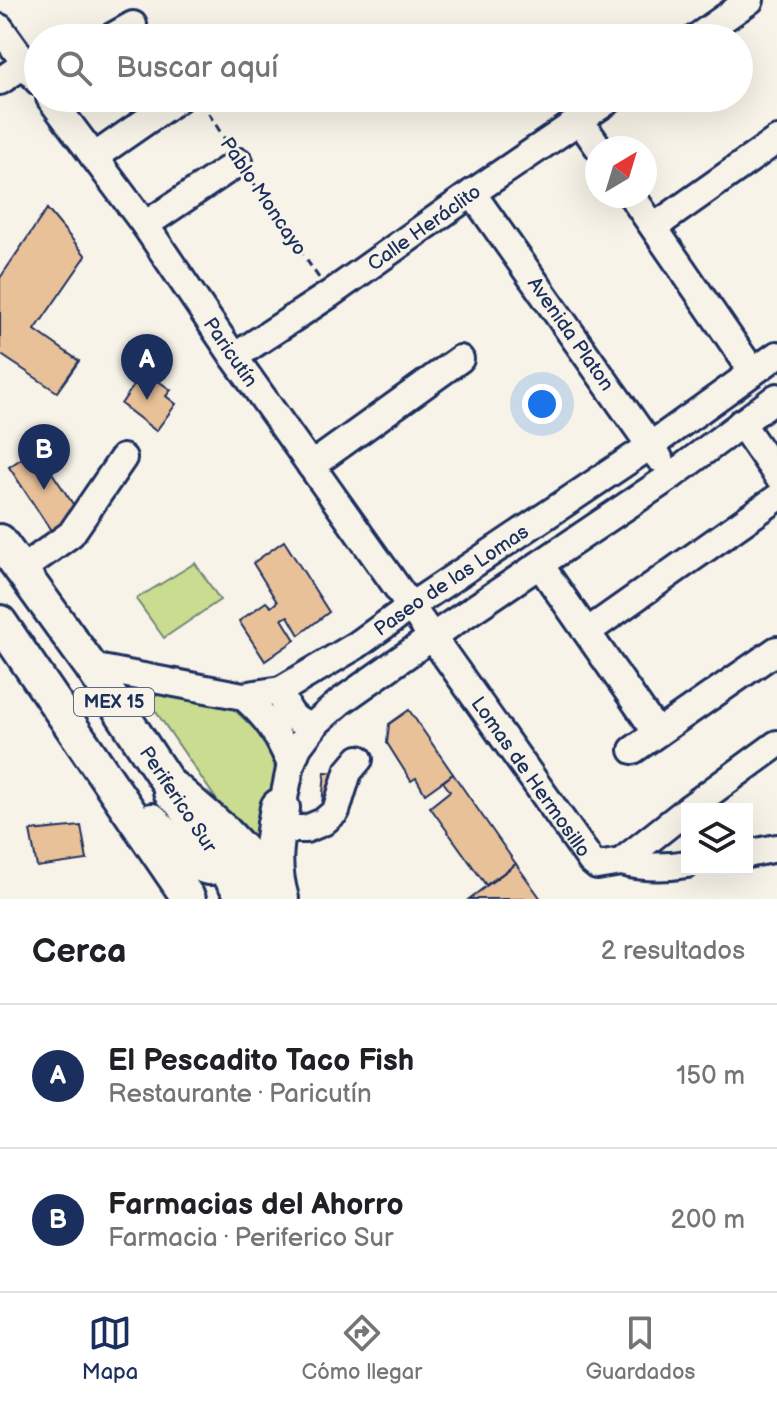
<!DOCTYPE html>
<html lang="es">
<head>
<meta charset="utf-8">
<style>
	body { margin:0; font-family:"Balsamiq Sans",sans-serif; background:#f2f2f2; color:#202124 }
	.controls { position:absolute; right:24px; bottom:24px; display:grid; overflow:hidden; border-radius:0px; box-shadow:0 8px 32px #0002 }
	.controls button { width:72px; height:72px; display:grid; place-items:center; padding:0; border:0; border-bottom:2px solid #e0e0e0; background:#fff; color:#202124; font:40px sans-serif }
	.compass { position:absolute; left:585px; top:136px; width:72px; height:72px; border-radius:50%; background:#fff; box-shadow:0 8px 32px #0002; rotate:38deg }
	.you { position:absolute; left:542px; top:404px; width:28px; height:28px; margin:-20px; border:6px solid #fff; border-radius:50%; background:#1a73e8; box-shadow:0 0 0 12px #1a73e833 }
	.badge { display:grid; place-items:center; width:52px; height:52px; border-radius:50%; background:#1b2f5e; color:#fff; font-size:26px; font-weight:700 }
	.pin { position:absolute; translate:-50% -66px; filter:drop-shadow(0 2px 4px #0008) }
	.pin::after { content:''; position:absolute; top:42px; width:28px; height:24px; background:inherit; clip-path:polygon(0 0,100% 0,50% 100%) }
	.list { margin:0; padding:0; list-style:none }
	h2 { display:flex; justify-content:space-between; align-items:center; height:104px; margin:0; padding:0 32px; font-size:34px }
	h2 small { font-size:26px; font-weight:400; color:#757577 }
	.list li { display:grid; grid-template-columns:52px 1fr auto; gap:24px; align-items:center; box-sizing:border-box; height:144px; padding:0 32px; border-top:2px solid #e0e0e0 }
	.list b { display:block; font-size:30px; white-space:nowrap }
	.list p { margin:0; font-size:26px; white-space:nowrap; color:#757577 }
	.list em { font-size:26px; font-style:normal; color:#757577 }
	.icon { flex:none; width:44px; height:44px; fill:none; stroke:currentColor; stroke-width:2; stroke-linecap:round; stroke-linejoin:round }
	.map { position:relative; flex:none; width:777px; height:899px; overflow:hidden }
	.search { position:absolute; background:#fff; box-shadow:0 8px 32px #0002; left:24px; right:24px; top:24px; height:88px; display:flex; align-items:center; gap:20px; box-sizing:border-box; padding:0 28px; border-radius:44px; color:#757577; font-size:30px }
	.sheet { height:392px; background:#fff }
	nav { display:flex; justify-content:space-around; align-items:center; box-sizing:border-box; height:112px; border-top:2px solid #e0e0e0; background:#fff; font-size:22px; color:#757577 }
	nav a { display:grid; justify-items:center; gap:4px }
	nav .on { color:#1b2f5e }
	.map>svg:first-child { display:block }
	.green { fill:#cadc90; stroke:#728677; stroke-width:2 }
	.building { fill:#e9c199; stroke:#1b2f5e; stroke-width:2 }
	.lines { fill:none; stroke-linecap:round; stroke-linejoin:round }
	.minor-casing { stroke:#1b2f5e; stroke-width:32 }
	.major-casing { stroke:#1b2f5e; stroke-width:38 }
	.highway-casing { stroke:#1b2f5e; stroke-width:44 }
	.path { stroke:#1b2f5e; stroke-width:3; stroke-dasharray:8 6; stroke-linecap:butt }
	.minor { stroke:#f7f3e8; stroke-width:26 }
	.major { stroke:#f7f3e8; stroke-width:32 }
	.highway { stroke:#f7f3e8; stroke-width:38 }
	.labels { text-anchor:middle; stroke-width:6; stroke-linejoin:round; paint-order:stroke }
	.shield { fill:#f7f3e8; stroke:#5d6a87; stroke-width:2 }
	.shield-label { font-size:18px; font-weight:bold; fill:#1b2f5e }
	.street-label { font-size:20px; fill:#1b2f5e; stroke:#f7f3e8 }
</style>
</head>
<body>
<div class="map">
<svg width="777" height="899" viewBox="0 0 777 899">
	<rect width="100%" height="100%" fill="#f7f3e8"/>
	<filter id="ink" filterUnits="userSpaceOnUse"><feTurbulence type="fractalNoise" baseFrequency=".0125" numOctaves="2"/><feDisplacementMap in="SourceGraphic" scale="16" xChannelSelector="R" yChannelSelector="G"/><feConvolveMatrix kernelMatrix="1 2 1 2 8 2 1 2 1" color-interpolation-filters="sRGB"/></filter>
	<g filter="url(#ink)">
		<g class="green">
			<path d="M195,563L220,600L164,638L136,599Z"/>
			<path d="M139,687L225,701L260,734L269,750L279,781L267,818L249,847Z"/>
		</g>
		<g class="building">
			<path d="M47,209L86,256L35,330L79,361L57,392L0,354V278Z"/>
			<path d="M144,371L171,390L166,396L176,404L156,431L121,404Z"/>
			<path d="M36,449L79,513L52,532L9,467Z"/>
			<path d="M284,541L329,612L299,635L288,616L282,619L295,640L265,661L239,621L266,602L271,607L277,602L253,563Z"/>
			<path d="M409,710L453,774L425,794L416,778L411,781L387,743L389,724Z"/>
			<path d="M325,772L342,773L331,819L322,805Z"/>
			<path d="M453,774L516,864L486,885L430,807L450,791L443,782Z"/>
			<path d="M81,826L87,860L37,867L30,831Z"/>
			<path d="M516,864L541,899H469Z"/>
		</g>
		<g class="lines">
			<defs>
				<g id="minor">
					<path d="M0,28L38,81"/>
					<path d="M110,38L133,25"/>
					<path d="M696,38L750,0"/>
					<path d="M0,81L25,64"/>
					<path id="s1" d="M50,98L145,225L234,357L591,861L597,866L621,862L687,810"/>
					<path d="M580,121L599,148"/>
					<path d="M94,157L179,98"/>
					<path id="s2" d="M472,193L659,458"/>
					<path d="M632,196L753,372"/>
					<path d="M145,225L239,162"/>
					<path d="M654,227L777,140"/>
					<path id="s3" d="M234,357L330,294L472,193L612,98"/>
					<path d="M741,423L777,475"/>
					<path d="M311,466L460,359"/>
					<path d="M540,565L657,733"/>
					<path d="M21,570L71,534L123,458"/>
					<path d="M587,632L777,498"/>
					<path id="s4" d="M91,667L243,696L281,690L357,645L411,606L650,446L777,355"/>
					<path d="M281,690C285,709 293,723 313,726"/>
					<path d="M243,696C270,720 276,732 291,764"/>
					<path d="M633,750L777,650"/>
					<path d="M688,809L777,744"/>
					<path d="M271,823L284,798L291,764L298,747L316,723L340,702L432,637L671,476L777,397"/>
					<path d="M277,829H306L323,822L336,811L348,772L359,759"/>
					<path d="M747,854L777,848"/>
					<path d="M621,862C644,868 664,868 687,864"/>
				</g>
				<g id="major">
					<path id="s5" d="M0,541L91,667L245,899"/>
					<path d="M0,622L189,899"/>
					<path d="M152,820C165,834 190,866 209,868C214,868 218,867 222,866"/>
				</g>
				<g id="highway">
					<path d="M173,791L223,834L242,854L275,899"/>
					<path d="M279,899C269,864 274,842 280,808"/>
				</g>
			</defs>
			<use href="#minor" class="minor-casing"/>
			<use href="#major" class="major-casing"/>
			<use href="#highway" class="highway-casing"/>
			<g class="path">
				<path d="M153,31L157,38"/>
				<path d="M201,101L229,146"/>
				<path d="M251,179L319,278"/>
			</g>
			<use href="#minor" class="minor"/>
			<use href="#major" class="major"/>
			<use href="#highway" class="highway"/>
		</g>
	</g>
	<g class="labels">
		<rect class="shield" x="74" y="688" width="80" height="28" rx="6"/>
		<g class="shield-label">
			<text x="114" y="708">MEX 15</text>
		</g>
		<g class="street-label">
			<text transform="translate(264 196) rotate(56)" y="7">Pablo Moncayo</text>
			<text dy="7" stroke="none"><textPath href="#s3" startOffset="230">Calle Heráclito</textPath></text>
			<text dy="7" stroke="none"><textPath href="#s2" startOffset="172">Avenida Platon</textPath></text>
			<text dy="7" stroke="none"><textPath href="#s1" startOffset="312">Paricutín</textPath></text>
			<text dy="7" stroke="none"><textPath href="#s4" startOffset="396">Paseo de las Lomas</textPath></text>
			<text dy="7" stroke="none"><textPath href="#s1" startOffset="832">Lomas de Hermosillo</textPath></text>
			<text dy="7" stroke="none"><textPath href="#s5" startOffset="314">Periferico Sur</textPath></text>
		</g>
	</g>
</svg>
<div class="controls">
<button><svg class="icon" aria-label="layers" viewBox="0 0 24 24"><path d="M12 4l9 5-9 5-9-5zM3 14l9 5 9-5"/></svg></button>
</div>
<svg class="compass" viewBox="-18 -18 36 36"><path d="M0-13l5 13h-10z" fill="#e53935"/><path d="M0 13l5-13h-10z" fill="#757577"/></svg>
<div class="you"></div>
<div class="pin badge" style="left:147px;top:400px">A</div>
<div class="pin badge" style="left:44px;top:490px">B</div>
<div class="search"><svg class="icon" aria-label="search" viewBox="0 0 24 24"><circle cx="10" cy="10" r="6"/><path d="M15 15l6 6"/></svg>Buscar aquí</div>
</div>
<section class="sheet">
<h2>Cerca<small>2 resultados</small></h2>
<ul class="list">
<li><span class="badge">A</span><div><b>El Pescadito Taco Fish</b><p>Restaurante · Paricutín</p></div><em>150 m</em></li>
<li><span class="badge">B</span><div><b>Farmacias del Ahorro</b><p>Farmacia · Periferico Sur</p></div><em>200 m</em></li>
</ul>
</section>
<nav>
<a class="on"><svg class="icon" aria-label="map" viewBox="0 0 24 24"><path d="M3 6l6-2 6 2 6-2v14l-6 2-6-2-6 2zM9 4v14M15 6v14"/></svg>Mapa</a>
<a><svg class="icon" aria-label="directions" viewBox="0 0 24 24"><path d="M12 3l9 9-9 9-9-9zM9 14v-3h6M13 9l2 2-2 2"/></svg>Cómo llegar</a>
<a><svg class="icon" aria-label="saved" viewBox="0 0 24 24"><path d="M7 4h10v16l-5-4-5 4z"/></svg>Guardados</a>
</nav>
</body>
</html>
